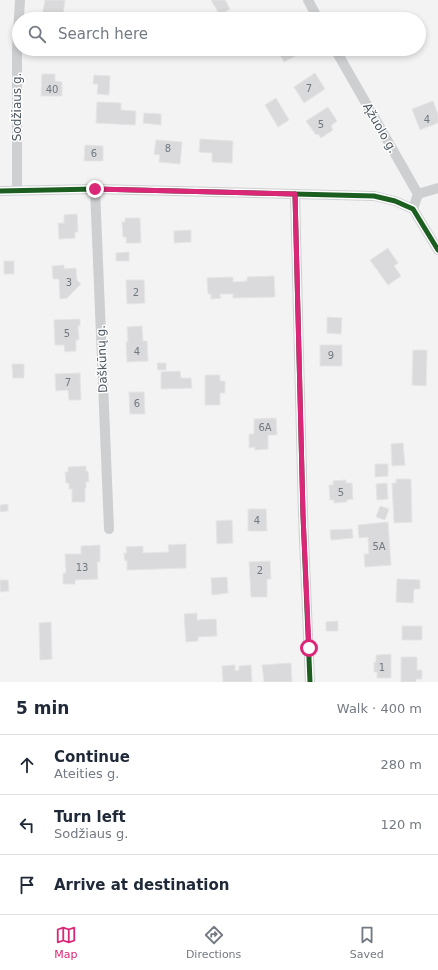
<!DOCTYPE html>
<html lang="en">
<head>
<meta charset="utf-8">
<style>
	body { margin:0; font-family:"DejaVu Sans",sans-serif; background:#f6f6f7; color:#1f2937 }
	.stop { position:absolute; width:12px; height:12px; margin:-9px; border:3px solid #db2777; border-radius:50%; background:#fff }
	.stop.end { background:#db2777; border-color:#fff; box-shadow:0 1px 4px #0008 }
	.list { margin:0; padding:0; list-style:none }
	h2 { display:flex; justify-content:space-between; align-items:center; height:52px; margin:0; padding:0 16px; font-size:17px }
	h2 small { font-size:13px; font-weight:400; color:#747a83 }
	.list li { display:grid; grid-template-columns:26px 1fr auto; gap:12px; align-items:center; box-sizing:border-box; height:60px; padding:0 16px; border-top:1px solid #e0e1e3 }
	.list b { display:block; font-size:15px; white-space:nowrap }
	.list p { margin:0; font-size:13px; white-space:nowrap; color:#747a83 }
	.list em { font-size:13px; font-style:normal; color:#747a83 }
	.icon { flex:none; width:22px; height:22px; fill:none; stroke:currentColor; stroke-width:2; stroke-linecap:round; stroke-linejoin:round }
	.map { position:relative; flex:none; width:438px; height:682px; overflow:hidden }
	.search { position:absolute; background:#fff; box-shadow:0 2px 6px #0003; left:12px; right:12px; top:12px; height:44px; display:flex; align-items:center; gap:10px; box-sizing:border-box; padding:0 14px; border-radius:22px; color:#747a83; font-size:15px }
	.sheet { height:232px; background:#fff }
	nav { display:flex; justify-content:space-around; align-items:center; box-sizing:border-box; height:56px; border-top:1px solid #e0e1e3; background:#fff; font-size:11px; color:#747a83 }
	nav a { display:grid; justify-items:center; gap:2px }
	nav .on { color:#db2777 }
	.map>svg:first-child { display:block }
	.building { fill:#dadadc; stroke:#e5e5e6 }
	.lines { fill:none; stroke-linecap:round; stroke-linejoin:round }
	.street { stroke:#cdcfd1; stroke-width:10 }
	.cycleway-casing { stroke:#fff; stroke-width:8 }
	.cycleway { stroke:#1b5e20; stroke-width:5 }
	.route { stroke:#db2777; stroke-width:5 }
	.labels { text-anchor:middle; stroke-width:3; stroke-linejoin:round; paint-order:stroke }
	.number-label { font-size:10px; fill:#707880 }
	.street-label { font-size:12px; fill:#4b555f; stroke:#fff }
</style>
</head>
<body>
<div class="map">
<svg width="438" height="682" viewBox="0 0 438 682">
	<rect width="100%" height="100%" fill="#f4f3f3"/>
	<g class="building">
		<path d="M45,0H65L63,15L57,14L56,18L42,16Z"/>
		<path d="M211,0H225L230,9L220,15Z"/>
		<path d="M42,49H61V52L42,53Z"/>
		<path d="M273,49H296L295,50L297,55L284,62L279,53L276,54Z"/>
		<path d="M315,73L325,89L304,103L294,87Z"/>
		<path d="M42,74H55V81L62,82V96H41Z"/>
		<path d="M94,75L110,76L109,95L97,94L98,84H93Z"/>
		<path d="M276,98L289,120L278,127L265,105Z"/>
		<path d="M433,101L438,114V123L420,130L412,109Z"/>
		<path d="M97,102L121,103V110L136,111L135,125L96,123Z"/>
		<path d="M328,107L337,121L331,126L333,130L321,138L318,134L316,135L306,121Z"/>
		<path d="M144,113L161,114V125L143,123Z"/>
		<path d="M200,139L233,141L232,163L212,162V153L199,152Z"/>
		<path d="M156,140L182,142L180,164L159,162L160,155L154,154Z"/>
		<path d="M85,145L103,146V161H84Z"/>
		<path d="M77,214L78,232H75V238L59,239L58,223H64V215Z"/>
		<path d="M125,218H140L141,243H126V237H123L122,222H125Z"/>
		<path d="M191,230V242L174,243V231Z"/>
		<path d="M388,248L398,263L394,266L401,276L388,285L370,260Z"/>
		<path d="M129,252V261H116V253Z"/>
		<rect x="4" y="261" width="10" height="13"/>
		<path d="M64,265V269L76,268L77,280L81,284L67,298L60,299L59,279H53L52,266Z"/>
		<path d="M274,276L275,297L233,298V294H220L221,298L211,299V294H208L207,278L233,277V282L247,281V277Z"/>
		<path d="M126,280H144L145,303L127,304Z"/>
		<path d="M327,317L342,318L341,334L327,333Z"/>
		<path d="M80,319V326H78L79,340H76V351L65,352L64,345H55L54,320Z"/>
		<path d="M142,326L143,341H147L148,361L127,362L126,342H128L127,327Z"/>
		<rect x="320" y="345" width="22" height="21"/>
		<path d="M413,350H427L426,386L412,385Z"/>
		<path d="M157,363H166V370H158Z"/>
		<path d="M12,364H24V378H13Z"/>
		<path d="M180,371L181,378H191L192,388L161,389V372Z"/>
		<path d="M80,373L81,400H69L68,390L56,391L55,374Z"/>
		<path d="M205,375H220V381H225V393H220V405H205Z"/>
		<path d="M129,392H144L145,414H130Z"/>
		<path d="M276,418L277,435H268V449L255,450V447L249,448V434H254V419Z"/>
		<path d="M403,443L405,465L392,466L391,444Z"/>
		<path d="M375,464H388V476L375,477Z"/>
		<path d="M86,466V471H88L89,482H86V488L85,489V502H72V489H69V483H66L65,472H68V467Z"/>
		<path d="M396,479H411L412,522L394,523L392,483H396Z"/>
		<path d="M346,480V483H352L353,499L347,500V502L334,503V500H330L329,485H333V481Z"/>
		<path d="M387,483L388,499L377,500L376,484Z"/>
		<path d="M8,504V511L0,512V505Z"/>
		<path d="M380,506L389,509L385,520L376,517Z"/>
		<path d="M248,509H266L267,531H248Z"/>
		<path d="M232,520L233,543L217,544L216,521Z"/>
		<path d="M388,522L391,565L365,567L364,554H369L368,537L359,538L358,525Z"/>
		<path d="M352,529L353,538L331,540L330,530Z"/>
		<path d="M186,544V568L127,570V560L125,561L124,553H127L126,547L143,546V553L169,552L168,545Z"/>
		<path d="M100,545V562H97L98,579L75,580V584H63V573H66L65,554H81V546Z"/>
		<path d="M270,561L271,579H267V597H251L249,562Z"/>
		<path d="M227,577L228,593L212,595L211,578Z"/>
		<path d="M397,579L420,580V589H414L413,603L396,602Z"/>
		<path d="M0,580H8L9,591L0,592Z"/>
		<path d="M197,613V620L216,619L217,636L198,637V641L186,642L184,614Z"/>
		<path d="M338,621V631H326V622Z"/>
		<path d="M51,622L52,659L40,660L39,623Z"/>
		<rect x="402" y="626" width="20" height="14"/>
		<path d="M391,654V678H377V672H374V662H376V655Z"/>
		<path d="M401,657H417V670H422V679H416V682H401Z"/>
		<path d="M291,663L292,682H264L262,665Z"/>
		<path d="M235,665V671L239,670V666L251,665L252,682H223L222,666Z"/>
	</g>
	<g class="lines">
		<g class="street">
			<path d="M308,0L318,19"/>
			<path d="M335,49L418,194L413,209"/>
			<path d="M95,189L109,529"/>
			<path d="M17,190V50L20,0"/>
			<path d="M0,191L95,189L374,196L395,201L413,209L438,250"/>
			<path d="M295,194L303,515L310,682"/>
			<path d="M418,194L438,188"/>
		</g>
		<defs>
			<g id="cycleway">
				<path d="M0,191L95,189L374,196L395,201L413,209L438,250"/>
				<path d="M295,194L303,515L310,682"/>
			</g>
		</defs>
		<use href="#cycleway" class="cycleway-casing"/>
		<use href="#cycleway" class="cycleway"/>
	</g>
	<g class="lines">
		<path class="route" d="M95,189L295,194L303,515L309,648"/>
	</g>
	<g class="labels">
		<g class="number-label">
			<text x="309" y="92">7</text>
			<text x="52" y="93">40</text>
			<text x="427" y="123">4</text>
			<text x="321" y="128">5</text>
			<text x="168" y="152">8</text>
			<text x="94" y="157">6</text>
			<text x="69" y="286">3</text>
			<text x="136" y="296">2</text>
			<text x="67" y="337">5</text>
			<text x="137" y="355">4</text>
			<text x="331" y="359">9</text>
			<text x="68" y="386">7</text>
			<text x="137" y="407">6</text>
			<text x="265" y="431">6A</text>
			<text x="341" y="496">5</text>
			<text x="257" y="524">4</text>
			<text x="379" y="550">5A</text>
			<text x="82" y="571">13</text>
			<text x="260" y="574">2</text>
			<text x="382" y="671">1</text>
		</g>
		<g class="street-label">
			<text transform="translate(17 107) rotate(-90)" y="4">Sodžiaus g.</text>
			<text transform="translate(380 128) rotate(60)" y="4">Ąžuolo g.</text>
			<text transform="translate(102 359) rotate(-92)" y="4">Daškūnų g.</text>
		</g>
	</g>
</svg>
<div class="stop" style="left:309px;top:648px"></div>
<div class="stop end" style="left:95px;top:189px"></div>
<div class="search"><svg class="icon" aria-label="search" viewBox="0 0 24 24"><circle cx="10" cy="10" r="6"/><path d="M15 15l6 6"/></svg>Search here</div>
</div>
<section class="sheet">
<h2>5 min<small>Walk · 400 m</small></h2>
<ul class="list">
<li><svg class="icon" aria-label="ahead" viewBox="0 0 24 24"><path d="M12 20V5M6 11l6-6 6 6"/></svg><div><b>Continue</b><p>Ateities g.</p></div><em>280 m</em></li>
<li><svg class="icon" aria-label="left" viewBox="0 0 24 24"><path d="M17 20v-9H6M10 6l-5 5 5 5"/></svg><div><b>Turn left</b><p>Sodžiaus g.</p></div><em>120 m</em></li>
<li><svg class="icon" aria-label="arrive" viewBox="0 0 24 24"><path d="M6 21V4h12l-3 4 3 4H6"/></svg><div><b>Arrive at destination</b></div></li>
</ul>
</section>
<nav>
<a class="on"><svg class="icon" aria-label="map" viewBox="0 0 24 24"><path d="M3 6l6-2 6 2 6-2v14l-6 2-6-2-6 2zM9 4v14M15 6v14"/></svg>Map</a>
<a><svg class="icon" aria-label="directions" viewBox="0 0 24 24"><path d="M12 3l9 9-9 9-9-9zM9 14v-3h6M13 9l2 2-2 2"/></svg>Directions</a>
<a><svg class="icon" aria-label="saved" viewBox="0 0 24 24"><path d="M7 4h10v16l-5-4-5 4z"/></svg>Saved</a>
</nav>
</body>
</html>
